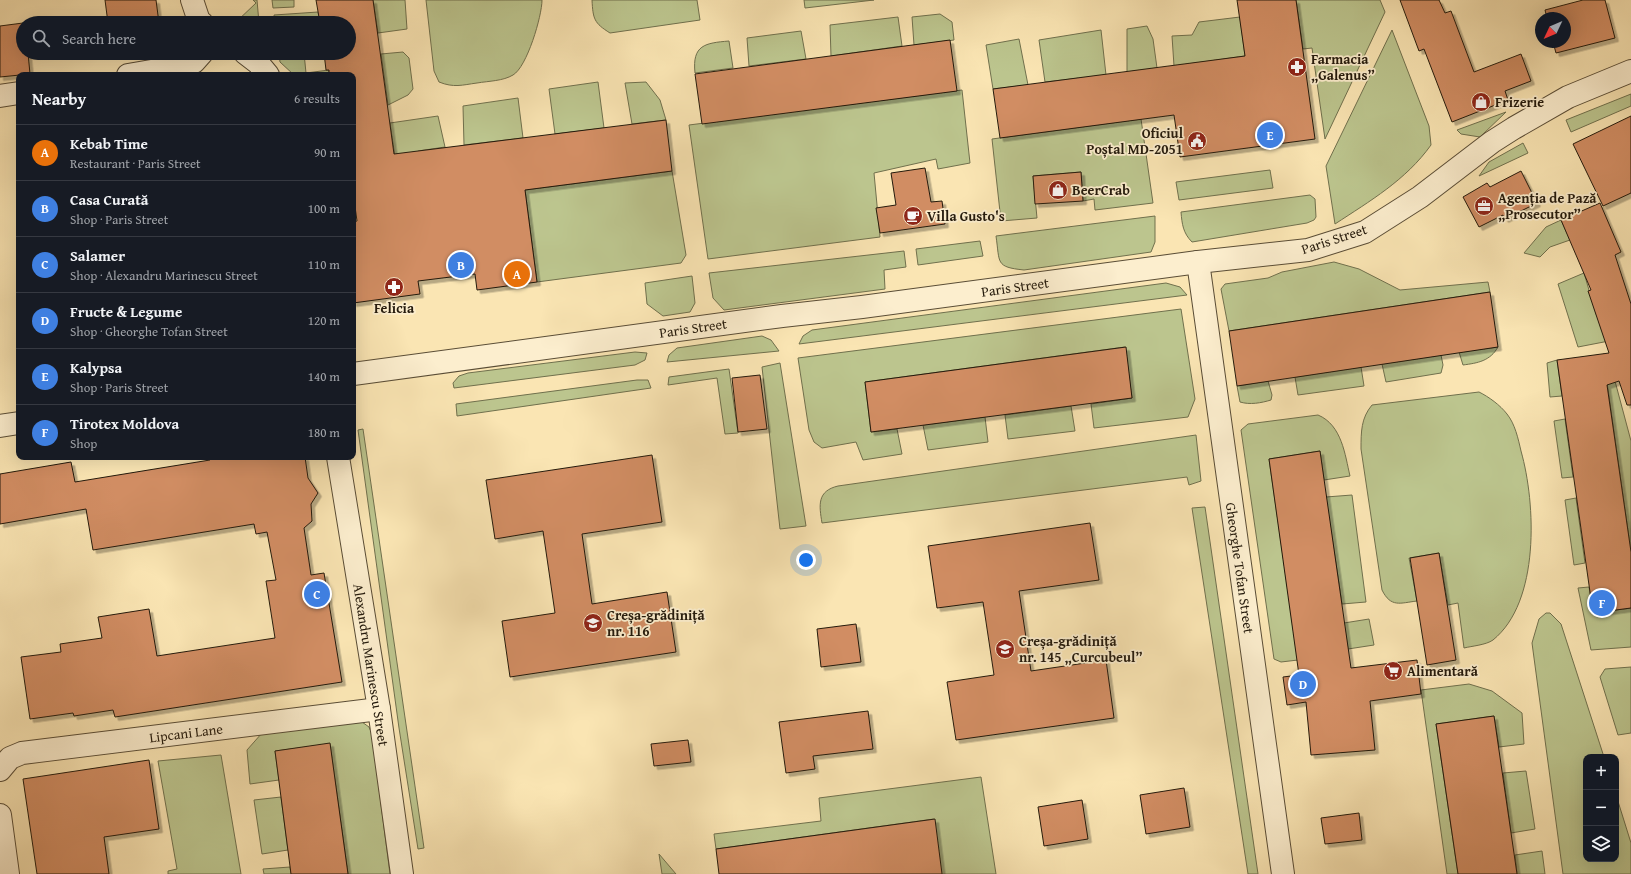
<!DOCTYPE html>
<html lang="en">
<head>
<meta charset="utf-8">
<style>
	body { margin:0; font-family:"Gentium Book Plus",serif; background:#242831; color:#f1f3f6 }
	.controls { position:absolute; right:12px; bottom:12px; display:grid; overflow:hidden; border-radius:8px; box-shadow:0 4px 16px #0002 }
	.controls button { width:36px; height:36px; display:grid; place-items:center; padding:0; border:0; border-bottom:1px solid #363941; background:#171b24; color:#f1f3f6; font:20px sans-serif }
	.compass { position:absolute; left:1535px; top:12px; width:36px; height:36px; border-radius:50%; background:#171b24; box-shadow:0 4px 16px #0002; rotate:226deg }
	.you { position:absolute; left:806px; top:560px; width:14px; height:14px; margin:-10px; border:3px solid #fff; border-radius:50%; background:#1a73e8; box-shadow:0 0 0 6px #1a73e833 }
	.badge { display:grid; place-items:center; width:26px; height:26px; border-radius:50%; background:#c59692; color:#fff; font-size:13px; font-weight:700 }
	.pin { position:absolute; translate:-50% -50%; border:2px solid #fff; box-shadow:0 1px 4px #0006 }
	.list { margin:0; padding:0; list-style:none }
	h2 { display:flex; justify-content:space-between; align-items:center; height:52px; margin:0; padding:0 16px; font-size:17px }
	h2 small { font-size:13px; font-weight:400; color:#9ea1a6 }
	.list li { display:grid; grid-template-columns:26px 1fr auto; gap:12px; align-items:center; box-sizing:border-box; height:56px; padding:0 16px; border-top:1px solid #363941 }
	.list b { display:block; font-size:15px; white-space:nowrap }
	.list p { margin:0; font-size:13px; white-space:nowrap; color:#9ea1a6 }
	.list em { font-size:13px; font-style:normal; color:#9ea1a6 }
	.icon { flex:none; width:22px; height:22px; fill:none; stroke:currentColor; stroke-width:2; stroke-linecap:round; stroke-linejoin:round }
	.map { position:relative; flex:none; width:1631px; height:874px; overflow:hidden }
	.search { position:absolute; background:#171b24; box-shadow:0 4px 16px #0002; left:16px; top:16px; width:340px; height:44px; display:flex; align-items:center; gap:10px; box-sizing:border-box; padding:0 14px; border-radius:22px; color:#9ea1a6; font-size:15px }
	.panel { position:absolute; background:#171b24; box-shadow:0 4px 16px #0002; left:16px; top:72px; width:340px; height:388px; border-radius:8px }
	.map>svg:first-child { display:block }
	.green { fill:#bcc58e; stroke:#70704d }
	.building { fill:#d18d64; stroke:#241a0c; filter:url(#shadow) }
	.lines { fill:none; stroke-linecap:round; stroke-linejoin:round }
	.minor-casing { stroke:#5a4d36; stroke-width:24 }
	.tertiary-casing { stroke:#5a4d36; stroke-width:24 }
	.minor { stroke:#fceece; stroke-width:22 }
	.tertiary { stroke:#fceece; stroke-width:22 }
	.labels { text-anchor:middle; stroke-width:3.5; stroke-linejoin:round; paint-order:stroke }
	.poi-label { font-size:14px; font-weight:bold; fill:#241a0c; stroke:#fceece; text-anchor:start }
	.street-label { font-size:14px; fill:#241a0c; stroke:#fceece }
</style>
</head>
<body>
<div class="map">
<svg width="1631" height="874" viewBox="0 0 1631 874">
	<defs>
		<filter id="shadow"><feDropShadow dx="3.5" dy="3.5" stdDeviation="0" flood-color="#0004"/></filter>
	</defs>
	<rect width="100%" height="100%" fill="#fae5b3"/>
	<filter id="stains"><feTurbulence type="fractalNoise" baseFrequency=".005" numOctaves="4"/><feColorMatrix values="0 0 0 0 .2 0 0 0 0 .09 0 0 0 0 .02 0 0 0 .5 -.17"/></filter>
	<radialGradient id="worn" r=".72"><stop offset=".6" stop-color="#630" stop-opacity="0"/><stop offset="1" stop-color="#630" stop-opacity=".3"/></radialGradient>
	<g class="green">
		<path d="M253,0H257L259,23H235L256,3Z"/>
		<path d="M272,0H294V7L273,8Z"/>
		<path d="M373,0H405L407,29L378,33Z"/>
		<path d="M426,0H542C542,16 527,67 513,75C503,81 489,81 477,83C462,85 454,88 439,82L434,71Z"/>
		<path d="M592,0H697L700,20L610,33C594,23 593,19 592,0Z"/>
		<path d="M804,0H874L805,8Z"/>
		<path d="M1296,0H1380L1385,12L1325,139L1312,48L1303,49Z"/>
		<path d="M318,12L320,23H275L274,15Z"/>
		<path d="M940,14L952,22L954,40L914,45L912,17Z"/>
		<path d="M898,17L902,46L831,56L830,25Z"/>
		<path d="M1240,17L1245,56L1174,66L1172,36L1192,35L1199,22Z"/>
		<path d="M1147,26L1153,39L1157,68L1127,72V29Z"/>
		<path d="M1101,30L1106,75L1045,82L1039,40Z"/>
		<path d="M1392,30L1429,126L1431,145C1406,180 1370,201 1335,224L1326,166Z"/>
		<path d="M801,31L806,59L749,66L747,38Z"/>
		<path d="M1019,39L1028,85L993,89L986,45Z"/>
		<path d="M729,41L733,68L695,73C692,45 705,43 729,41Z"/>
		<path d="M403,52L409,58L413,89L408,95L388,105L381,54Z"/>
		<path d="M279,53H304L306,73L329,70V75H294L280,62Z"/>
		<path d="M598,82L604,128L555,134L549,89Z"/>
		<path d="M646,82L660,100L666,120L632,124L625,83Z"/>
		<path d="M962,90L970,163L938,169L936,159L874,173L880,237L708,259L689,125Z"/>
		<path d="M1631,94V106L1571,132L1566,120Z"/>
		<path d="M518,98L523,138L464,145L463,106Z"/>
		<path d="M1506,112L1480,137L1461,134L1457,130Z"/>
		<path d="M438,116L445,147L418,151L419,163L396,164L390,123Z"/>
		<path d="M1141,119L1153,203L1095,210L1094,199L1083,201L1081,172L1033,176L1037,218L1001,221L992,139Z"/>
		<path d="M1523,143L1528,153L1479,176L1489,162Z"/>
		<path d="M1270,170L1273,188L1179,200L1176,182Z"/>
		<path d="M672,171L686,255L681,263L537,282L525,190Z"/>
		<path d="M1310,195L1315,199L1316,217L1314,220L1307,223L1192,242C1183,233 1182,224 1181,212Z"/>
		<path d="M1155,216V242L1151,252L1024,270C995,267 1000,263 996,236Z"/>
		<path d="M1561,220L1570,240L1550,247L1540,257L1524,253L1546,227Z"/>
		<path d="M980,241L983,256L918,265L916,249Z"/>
		<path d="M904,251L906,267L884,270L885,289L724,310L713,298L709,273Z"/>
		<path d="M1334,262L1359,269L1400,290L1488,282L1490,292L1229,331L1221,289L1225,284L1268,278L1282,272Z"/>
		<path d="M1584,273L1596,314L1609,341L1578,347L1558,284Z"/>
		<path d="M692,276L695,303L690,312L663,316L647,304L645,283Z"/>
		<path d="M1166,283L1180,287L1187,295L799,344L803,336L812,330Z"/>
		<path d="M1181,309L1195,399L1188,417L1094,428L1091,404L1132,398L1125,347L865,382L871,432L897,429L902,454L863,460L856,442L822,448L814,442L809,430L798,358Z"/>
		<path d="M762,336L771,340L779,351L667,362L669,355L677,348Z"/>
		<path d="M1498,347C1490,361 1478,363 1463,365L1459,352Z"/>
		<path d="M635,352L647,353L645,360L635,365L454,388L453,383L459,376L468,373Z"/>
		<path d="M1603,354L1608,355L1631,441V552Z"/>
		<path d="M1441,355L1443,365L1441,373L1386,382L1382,364Z"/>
		<path d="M1557,360L1562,396L1550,397L1547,363Z"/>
		<path d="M780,363L806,526L780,529L762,367Z"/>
		<path d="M1361,367L1364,386L1298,395L1295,377Z"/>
		<path d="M729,369L738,433L725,434L717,378L668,385L669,377Z"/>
		<path d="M637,380H648L651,388L457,416L456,404Z"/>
		<path d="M1268,381L1272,395L1271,400C1261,403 1250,405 1240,402L1237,386Z"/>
		<path d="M1479,392C1489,397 1500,405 1507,414C1515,424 1518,438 1521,451C1536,504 1540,602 1493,640C1486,645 1472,646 1464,648L1458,603L1448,605L1439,553L1409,558L1417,601C1400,603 1391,608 1382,590L1361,449C1361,432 1361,418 1372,405Z"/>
		<path d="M1071,406L1075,431L1008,439L1005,415Z"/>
		<path d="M1318,415C1342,425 1345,455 1350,476L1324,480L1320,451L1269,459L1298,660L1281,662L1274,659L1241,430L1248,424Z"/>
		<path d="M985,417L988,442L928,450L923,425Z"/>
		<path d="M1565,419L1573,477L1562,478L1554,421Z"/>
		<path d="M363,429L424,848L418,849L399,728L358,430Z"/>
		<path d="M1196,435L1201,481L1189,485L1187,477L822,523C819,505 817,491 838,486Z"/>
		<path d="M1352,495L1366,602L1342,604L1326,497Z"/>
		<path d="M1576,498L1585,563L1574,565L1565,500Z"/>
		<path d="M1205,507L1258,874H1248L1192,508Z"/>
		<path d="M1589,587L1593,613L1631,608V647L1591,650L1578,588Z"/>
		<path d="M1546,613H1550L1561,624L1604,757H1586V859H1616V795L1631,843V874H1563L1532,643L1539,619Z"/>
		<path d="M1369,619L1374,645L1348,649L1344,623Z"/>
		<path d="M1631,667V733L1618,735L1600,677L1605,669Z"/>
		<path d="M1469,684L1492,691L1522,713L1524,744L1499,747L1494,716L1436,724L1458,874H1447L1421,690Z"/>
		<path d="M362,722L369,727L372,734L390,874H348L330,744L275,751L279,780L250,784L247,750L262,733Z"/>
		<path d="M221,755L241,874H168V871L177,869L158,761Z"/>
		<path d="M1526,771L1535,829L1511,833L1503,773Z"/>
		<path d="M981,777L996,874H933L934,819L716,849L714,834L821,821L819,798Z"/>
		<path d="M281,797L288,850L262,854L254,800Z"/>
		<path d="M1542,851L1545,874H1517L1515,855Z"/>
		<path d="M659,854L676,874H662Z"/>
		<path d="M290,867L291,874H264L263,869Z"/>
	</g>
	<g class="building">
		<path d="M105,0H156L159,23H108Z"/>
		<path d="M316,0H373L394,154L666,120L672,171L525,190L537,282L477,290L475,274L418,281L420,294L353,303V222L357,221L353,192V75H329V70H326L324,53H349V23H320Z"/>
		<path d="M1237,0H1296L1315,139L1180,157L1174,115L1000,138L993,89L1245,56Z"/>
		<path d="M1400,0H1439L1445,13L1451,11L1474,72L1521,54L1531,81L1505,91L1508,100L1452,122L1424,49L1419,51Z"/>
		<path d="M1583,0H1605L1615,38L1556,53L1553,42H1565V18H1547L1545,10Z"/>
		<path d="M23,23V53H28L30,74L0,77V26Z"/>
		<path d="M950,40L957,91L702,124L695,74Z"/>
		<path d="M1631,116V193L1603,206L1573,144Z"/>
		<path d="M925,168L931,202L942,201L945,224L880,233L876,208L896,205L891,173Z"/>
		<path d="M1521,171L1537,203L1505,219L1503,215L1479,227L1463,197L1487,183L1490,187Z"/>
		<path d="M1081,172L1083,201L1035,204L1033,176Z"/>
		<path d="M1600,203L1621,252L1615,255L1631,304V405H1627L1619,381L1607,385L1631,552V608L1593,613L1557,360L1609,353L1588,291L1591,290L1561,220Z"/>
		<path d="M1490,292L1498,347L1237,386L1229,331Z"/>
		<path d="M1126,347L1132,398L871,432L865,382Z"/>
		<path d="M760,375L767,429L738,432L732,378Z"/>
		<path d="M1320,451L1351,668L1417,660L1421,694L1370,701L1375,750L1311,755L1306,702L1287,705L1283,677L1299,675L1269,459Z"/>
		<path d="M652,455L662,522L582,534L592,604L667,592L676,652L510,677L502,621L555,613L543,531L495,539L486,480Z"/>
		<path d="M209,457H305L308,478L318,493L311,504L312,521L304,528L311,575L324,573L342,682L115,717L113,710L74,716L73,713L30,719L21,657L61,652L60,644L102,638L98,617L149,609L157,656L275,638L266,581L276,580L267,532L256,534L254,524L93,550L86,509L0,524V474L71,462L75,482L210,460Z"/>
		<path d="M1090,523L1099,580L1019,591L1031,671L1106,660L1114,718L956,740L947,682L994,675L983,602L937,608L928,546Z"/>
		<path d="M1439,553L1456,660L1427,665L1410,558Z"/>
		<path d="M856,624L861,662L821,667L817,629Z"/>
		<path d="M868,711L873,749L813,756L815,769L786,773L779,722Z"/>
		<path d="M1494,716L1517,874H1458L1436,724Z"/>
		<path d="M688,740L691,762L654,766L651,744Z"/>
		<path d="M330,743L348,874H291L275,751Z"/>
		<path d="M149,760L159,829L104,837L109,874H37L23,779Z"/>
		<path d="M1184,788L1190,827L1146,834L1140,795Z"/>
		<path d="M1082,800L1088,839L1044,846L1038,807Z"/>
		<path d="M1359,813L1362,840L1325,844L1321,818Z"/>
		<path d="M935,819L942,874H719L716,849Z"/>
	</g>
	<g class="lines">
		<defs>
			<g id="minor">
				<path d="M192,0L199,21L202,23"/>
				<path d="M245,53L258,63L268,75"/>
				<path d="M128,75L186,65L194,62L202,53"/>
				<path d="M0,96L19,93"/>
				<path d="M1198,262L1283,874"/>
				<path d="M338,457L379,709L402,874"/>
				<path d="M0,770L10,758L22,753L379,709"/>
				<path d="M0,815L8,874"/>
			</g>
			<g id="tertiary">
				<path d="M353,374L782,316L862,307L1198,262L1308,250L1365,232L1420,197L1492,142L1514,128L1568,97L1631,71"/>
				<path d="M0,426L19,423"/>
			</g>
		</defs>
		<use href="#minor" class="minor-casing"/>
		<use href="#tertiary" class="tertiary-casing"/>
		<use href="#minor" class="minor"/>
		<use href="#tertiary" class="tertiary"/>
	</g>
	<defs>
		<symbol id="pharmacy-disc" viewBox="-11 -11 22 22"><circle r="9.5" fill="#8f2418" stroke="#fceece"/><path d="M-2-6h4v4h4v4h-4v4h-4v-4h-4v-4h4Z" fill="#fff"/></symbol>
		<symbol id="shop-disc" viewBox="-11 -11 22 22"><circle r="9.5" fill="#8f2418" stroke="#fceece"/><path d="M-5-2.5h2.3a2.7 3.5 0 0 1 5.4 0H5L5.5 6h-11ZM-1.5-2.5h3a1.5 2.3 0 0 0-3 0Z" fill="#fff"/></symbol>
		<symbol id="civic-disc" viewBox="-11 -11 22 22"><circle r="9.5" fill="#8f2418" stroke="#fceece"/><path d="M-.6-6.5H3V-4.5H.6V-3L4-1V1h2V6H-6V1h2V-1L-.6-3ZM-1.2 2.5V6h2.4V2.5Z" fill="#fff"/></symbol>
		<symbol id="office-disc" viewBox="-11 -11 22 22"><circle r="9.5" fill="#8f2418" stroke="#fceece"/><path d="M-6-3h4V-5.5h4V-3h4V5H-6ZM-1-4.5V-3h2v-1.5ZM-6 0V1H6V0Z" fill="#fff"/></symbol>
		<symbol id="cafe-disc" viewBox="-11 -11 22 22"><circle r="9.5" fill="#8f2418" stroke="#fceece"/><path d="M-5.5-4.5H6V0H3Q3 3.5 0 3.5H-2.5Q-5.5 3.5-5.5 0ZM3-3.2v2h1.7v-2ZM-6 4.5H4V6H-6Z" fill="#fff"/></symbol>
		<symbol id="school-disc" viewBox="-11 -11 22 22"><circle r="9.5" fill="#8f2418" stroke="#fceece"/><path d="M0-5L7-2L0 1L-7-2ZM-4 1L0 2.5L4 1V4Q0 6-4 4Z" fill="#fff"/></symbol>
		<symbol id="supermarket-disc" viewBox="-11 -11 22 22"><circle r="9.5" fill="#8f2418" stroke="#fceece"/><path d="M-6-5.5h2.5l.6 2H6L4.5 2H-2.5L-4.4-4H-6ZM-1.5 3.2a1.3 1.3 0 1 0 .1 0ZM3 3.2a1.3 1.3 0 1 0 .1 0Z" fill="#fff"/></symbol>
	</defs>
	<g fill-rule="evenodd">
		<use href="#pharmacy-disc" x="1286" y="56" width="22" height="22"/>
		<use href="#shop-disc" x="1470" y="91" width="22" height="22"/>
		<use href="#civic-disc" x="1186" y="130" width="22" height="22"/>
		<use href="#shop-disc" x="1047" y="179" width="22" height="22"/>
		<use href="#office-disc" x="1473" y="195" width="22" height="22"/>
		<use href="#cafe-disc" x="902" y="205" width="22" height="22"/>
		<use href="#pharmacy-disc" x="383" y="276" width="22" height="22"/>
		<use href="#school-disc" x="582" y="612" width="22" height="22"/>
		<use href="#school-disc" x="994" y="638" width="22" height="22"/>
		<use href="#supermarket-disc" x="1382" y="660" width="22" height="22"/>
	</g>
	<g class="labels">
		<g class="poi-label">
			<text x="1311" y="64">Farmacia<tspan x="1311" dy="16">„Galenus”</tspan></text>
			<text x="1495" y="107">Frizerie</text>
			<text x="1183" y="138" text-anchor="end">Oficiul<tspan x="1183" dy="16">Poștal MD-2051</tspan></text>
			<text x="1072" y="195">BeerCrab</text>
			<text x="1498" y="203">Agenția de Pază<tspan x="1498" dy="16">„Prosecutor”</tspan></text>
			<text x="927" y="221">Villa Gusto's</text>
			<text x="394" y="313" text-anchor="middle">Felicia</text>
			<text x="607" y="620">Creșa-grădiniță<tspan x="607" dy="16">nr. 116</tspan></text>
			<text x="1019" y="646">Creșa-grădiniță<tspan x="1019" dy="16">nr. 145 „Curcubeul”</tspan></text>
			<text x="1407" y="676">Alimentară</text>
		</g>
		<g class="street-label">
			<text transform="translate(1334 239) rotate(-18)" y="5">Paris Street</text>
			<text transform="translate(1015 287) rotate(-8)" y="5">Paris Street</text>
			<text transform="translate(693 328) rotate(-8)" y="5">Paris Street</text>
			<text transform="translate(1240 568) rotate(82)" y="5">Gheorghe Tofan Street</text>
			<text transform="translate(371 665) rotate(81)" y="5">Alexandru Marinescu Street</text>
			<text transform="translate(186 733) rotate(-7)" y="5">Lipcani Lane</text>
		</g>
	</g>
	<rect width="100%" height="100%" filter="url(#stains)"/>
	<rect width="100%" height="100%" fill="url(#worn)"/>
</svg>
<div class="controls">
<button>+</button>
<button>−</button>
<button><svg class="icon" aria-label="layers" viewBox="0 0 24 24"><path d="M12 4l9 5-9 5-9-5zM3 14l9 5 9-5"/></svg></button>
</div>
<svg class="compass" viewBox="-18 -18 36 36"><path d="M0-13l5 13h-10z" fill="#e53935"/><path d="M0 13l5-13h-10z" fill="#9ea1a6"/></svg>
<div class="you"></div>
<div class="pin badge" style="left:517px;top:274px;background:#e8710a">A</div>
<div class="pin badge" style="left:461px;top:265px;background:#3f7fe0">B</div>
<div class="pin badge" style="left:317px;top:594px;background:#3f7fe0">C</div>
<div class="pin badge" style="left:1303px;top:684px;background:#3f7fe0">D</div>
<div class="pin badge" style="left:1270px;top:135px;background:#3f7fe0">E</div>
<div class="pin badge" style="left:1602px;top:603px;background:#3f7fe0">F</div>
<div class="search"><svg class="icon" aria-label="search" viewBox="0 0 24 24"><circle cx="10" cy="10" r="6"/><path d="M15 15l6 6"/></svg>Search here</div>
<section class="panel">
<h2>Nearby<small>6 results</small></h2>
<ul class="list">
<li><span class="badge" style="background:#e8710a">A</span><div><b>Kebab Time</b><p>Restaurant · Paris Street</p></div><em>90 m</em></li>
<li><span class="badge" style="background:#3f7fe0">B</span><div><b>Casa Curată</b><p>Shop · Paris Street</p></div><em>100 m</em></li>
<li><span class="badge" style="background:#3f7fe0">C</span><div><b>Salamer</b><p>Shop · Alexandru Marinescu Street</p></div><em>110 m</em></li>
<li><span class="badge" style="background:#3f7fe0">D</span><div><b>Fructe &amp; Legume</b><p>Shop · Gheorghe Tofan Street</p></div><em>120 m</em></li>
<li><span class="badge" style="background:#3f7fe0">E</span><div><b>Kalypsa</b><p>Shop · Paris Street</p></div><em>140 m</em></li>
<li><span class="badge" style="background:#3f7fe0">F</span><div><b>Tirotex Moldova</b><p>Shop</p></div><em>180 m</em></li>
</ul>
</section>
</div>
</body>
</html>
